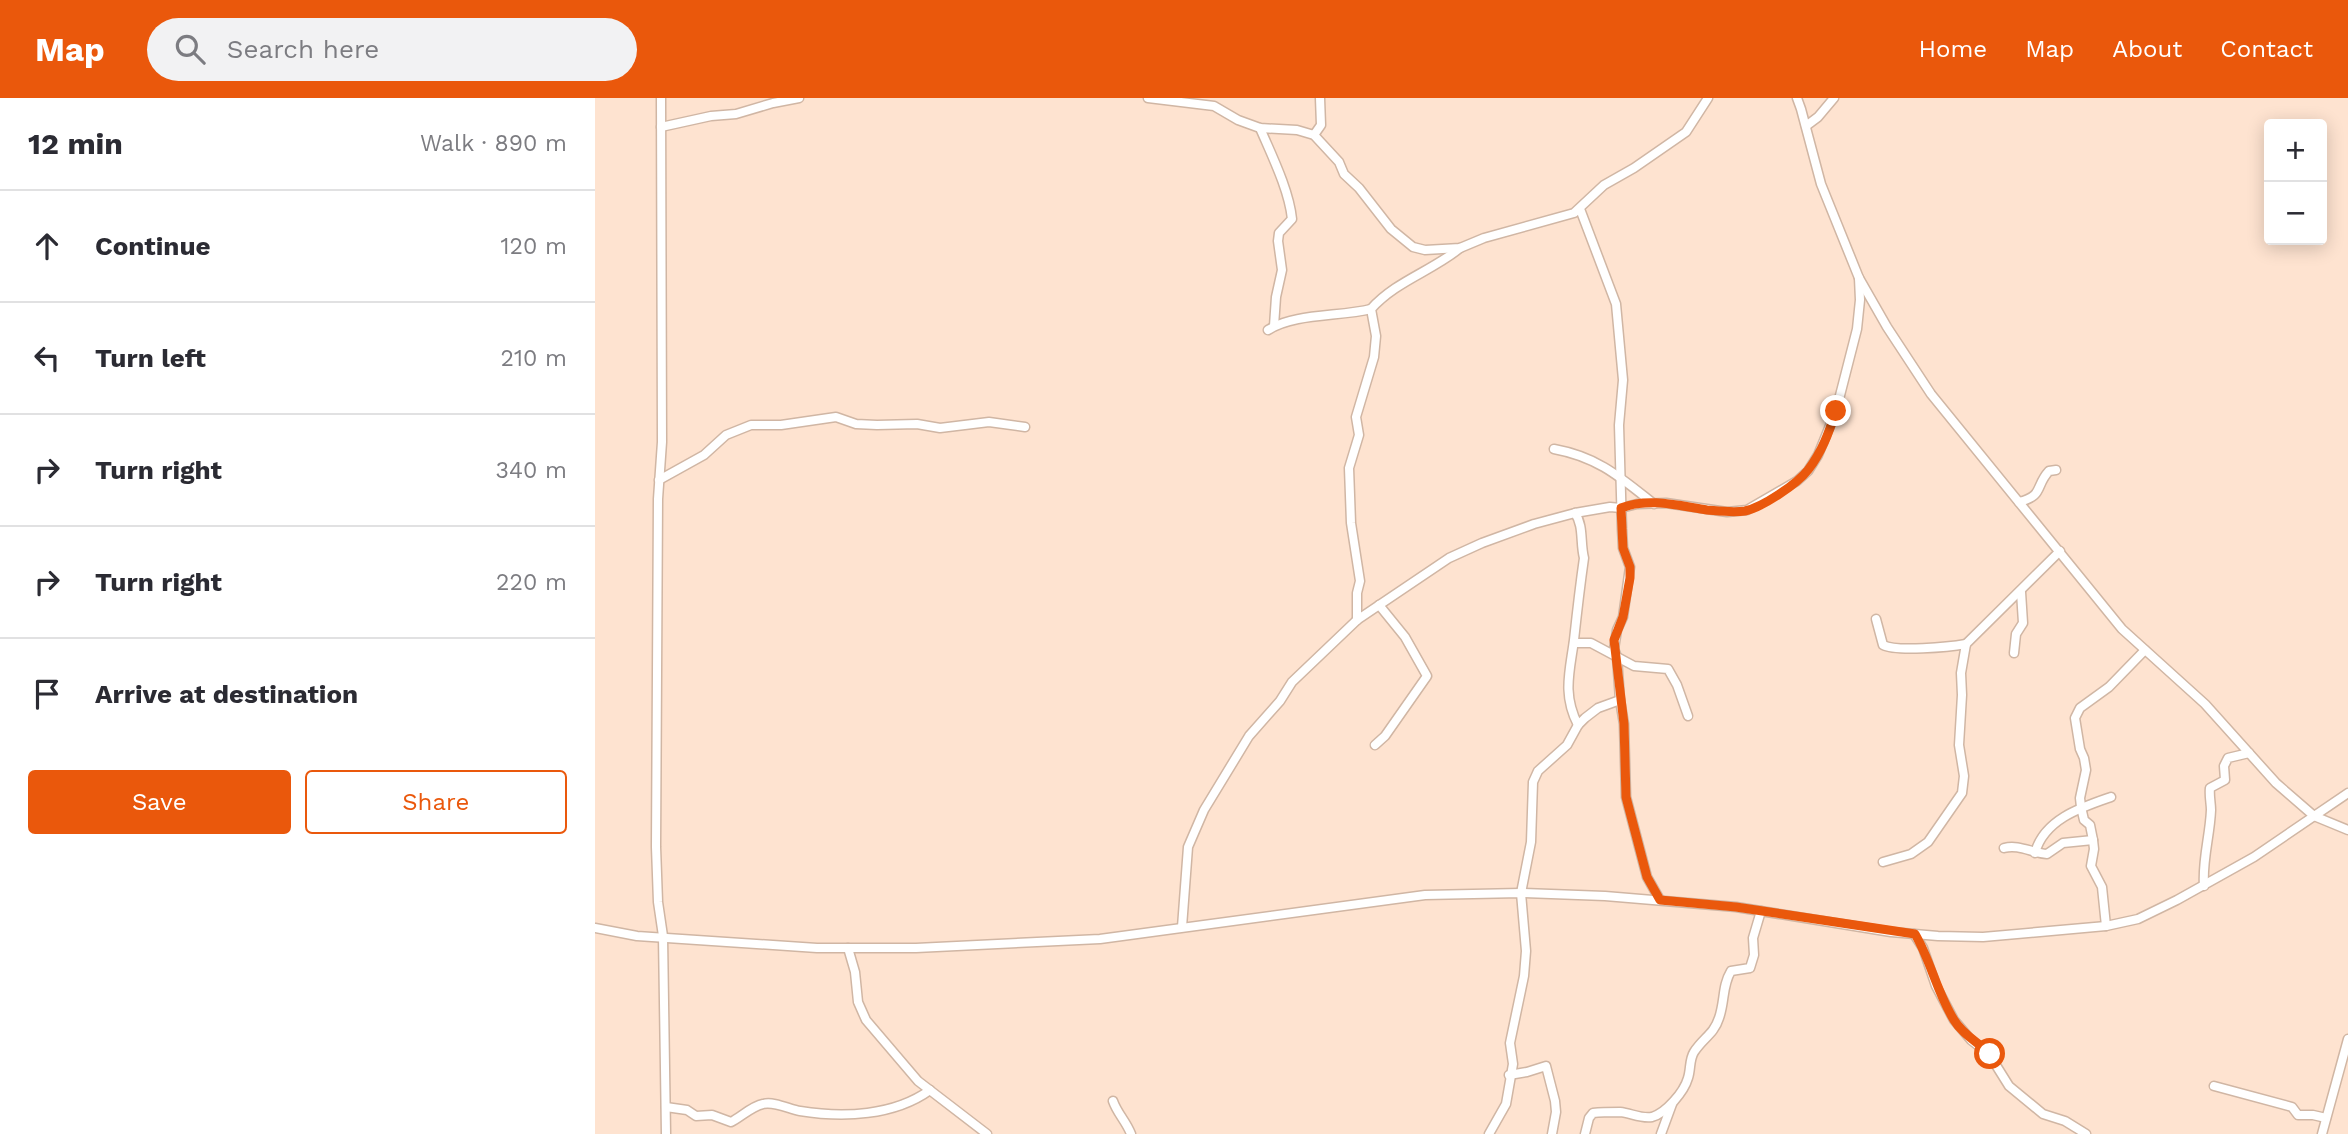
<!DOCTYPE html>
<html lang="en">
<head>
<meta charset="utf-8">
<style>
	body { margin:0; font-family:"Work Sans",sans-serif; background:#f2f2f3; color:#2b2b33 }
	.controls { position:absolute; right:21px; top:21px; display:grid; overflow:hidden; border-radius:7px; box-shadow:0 4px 18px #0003 }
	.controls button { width:63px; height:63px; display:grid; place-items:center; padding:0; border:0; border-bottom:2px solid #e1e1e2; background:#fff; color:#2b2b33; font:35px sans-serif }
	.stop { position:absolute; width:21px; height:21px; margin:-16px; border:5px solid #ea580c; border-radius:50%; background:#fff }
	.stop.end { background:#ea580c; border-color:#fff; box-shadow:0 2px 7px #0008 }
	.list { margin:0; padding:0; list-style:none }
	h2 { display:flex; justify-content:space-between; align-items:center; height:91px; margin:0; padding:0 28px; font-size:30px }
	h2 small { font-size:23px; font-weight:400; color:#7c7c81 }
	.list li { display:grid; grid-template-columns:46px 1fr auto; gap:21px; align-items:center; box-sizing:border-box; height:112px; padding:0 28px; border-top:2px solid #e1e1e2 }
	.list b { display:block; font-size:26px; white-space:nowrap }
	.list em { font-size:23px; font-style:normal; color:#7c7c81 }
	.actions { display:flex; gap:14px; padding:21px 28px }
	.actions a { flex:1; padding:16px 0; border:2px solid #ea580c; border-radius:7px; text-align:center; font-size:24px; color:#ea580c }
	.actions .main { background:#ea580c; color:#fff }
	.icon { flex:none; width:38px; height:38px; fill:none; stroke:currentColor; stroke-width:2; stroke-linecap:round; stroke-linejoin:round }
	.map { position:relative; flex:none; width:1753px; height:1036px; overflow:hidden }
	header { display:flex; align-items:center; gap:42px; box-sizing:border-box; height:98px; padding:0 35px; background:#ea580c; color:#fff }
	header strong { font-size:33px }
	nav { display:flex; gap:38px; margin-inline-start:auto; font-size:24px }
	.search { width:490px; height:63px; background:#f2f2f3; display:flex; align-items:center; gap:18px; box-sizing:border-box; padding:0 24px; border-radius:38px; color:#7c7c81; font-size:26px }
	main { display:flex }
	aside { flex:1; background:#fff }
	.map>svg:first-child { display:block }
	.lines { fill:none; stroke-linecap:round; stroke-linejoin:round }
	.street-casing { stroke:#d0b6a4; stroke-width:11 }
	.street { stroke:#fff; stroke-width:8 }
	.route { stroke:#ea580c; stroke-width:9 }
</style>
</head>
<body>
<header>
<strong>Map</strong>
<div class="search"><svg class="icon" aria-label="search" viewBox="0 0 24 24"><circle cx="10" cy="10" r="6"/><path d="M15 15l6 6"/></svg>Search here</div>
<nav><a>Home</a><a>Map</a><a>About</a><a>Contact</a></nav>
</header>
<main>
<aside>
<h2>12 min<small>Walk · 890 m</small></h2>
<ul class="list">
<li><svg class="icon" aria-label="ahead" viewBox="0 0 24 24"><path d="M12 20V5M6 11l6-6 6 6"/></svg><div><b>Continue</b></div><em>120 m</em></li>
<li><svg class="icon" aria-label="left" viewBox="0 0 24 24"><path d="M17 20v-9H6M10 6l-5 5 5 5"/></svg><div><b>Turn left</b></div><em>210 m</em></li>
<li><svg class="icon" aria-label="right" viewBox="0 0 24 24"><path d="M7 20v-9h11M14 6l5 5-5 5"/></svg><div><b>Turn right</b></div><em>340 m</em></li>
<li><svg class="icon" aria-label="right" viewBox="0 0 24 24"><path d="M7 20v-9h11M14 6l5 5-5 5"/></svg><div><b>Turn right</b></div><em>220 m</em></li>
<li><svg class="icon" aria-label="arrive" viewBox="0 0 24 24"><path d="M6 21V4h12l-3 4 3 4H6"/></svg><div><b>Arrive at destination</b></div></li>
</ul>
<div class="actions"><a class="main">Save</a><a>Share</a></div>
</aside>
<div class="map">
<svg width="1753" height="1036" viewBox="0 0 1753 1036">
	<rect width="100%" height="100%" fill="#fee3d0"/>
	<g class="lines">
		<defs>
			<g id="street">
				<path d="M66,0L67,344L63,401L61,749L63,804L68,838L71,1036"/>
				<path d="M553,0L619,8L643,22L665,30L702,32L719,37L744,64L749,76L764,90L796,131L818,149L830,152L865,150L889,140L979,115L1009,87L1039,70L1091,34L1113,0"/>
				<path d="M1202,0L1206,11L1226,86L1264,180L1292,229L1336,296L1527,531L1610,606L1681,685L1719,718L1753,732"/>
				<path d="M1211,28L1223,19L1239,0"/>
				<path d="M66,29L116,18L141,16L178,5L204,0"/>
				<path d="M665,30C677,58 694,92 697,121L684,135L683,143L687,172L681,199L679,228"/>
				<path d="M719,37L726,27L725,0"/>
				<path d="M985,111L1021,206L1028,282L1024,327L1027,431L1028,450L1035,469L1028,519L1022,532L1019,551L1022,559L1025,602L1029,626L1031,699L1052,779L1065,802"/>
				<path d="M673,232C700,215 744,219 776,211"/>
				<path d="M959,351C1003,359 1025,379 1059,406"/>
				<path d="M64,382L109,357L131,337L156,327H186L241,319L261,326L282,327L322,326L345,330L394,324L430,329"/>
				<path d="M1424,404C1449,398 1440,388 1454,373L1461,372"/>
				<path d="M980,415C989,428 985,445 989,460C985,488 982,514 979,542C975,573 967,596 983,627"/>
				<path d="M1281,521L1288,547C1301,554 1354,549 1371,546"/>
				<path d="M762,522V495L765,483L756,425L754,370L764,337L761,319L779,259L781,238L776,211C801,183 837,173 865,150"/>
				<path d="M979,545H996L1039,568L1073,571L1082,587L1093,618"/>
				<path d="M1419,555L1421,536L1428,525L1426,494"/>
				<path d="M780,647L790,638L832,578L810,539L784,507"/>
				<path d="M1409,750C1424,746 1437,755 1452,756L1468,745L1498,742"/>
				<path d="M1440,755C1449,721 1487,709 1516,699"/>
				<path d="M1288,764L1316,756L1333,744L1367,695L1369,678L1364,647L1367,597L1366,575L1371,546L1465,453"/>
				<path d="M1609,788C1607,762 1615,738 1616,712C1616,705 1614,698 1615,690L1630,682L1629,668L1633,660L1654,655"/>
				<path d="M1511,828L1507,789L1496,768L1499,751L1498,742L1495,727L1489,722L1486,709L1485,700L1491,672L1489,660L1485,651L1480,620L1485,610L1514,589L1550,552"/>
				<path d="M587,829L593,749L609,712L654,638L685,603L697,584L762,522L854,460L887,445L939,426L980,415L1015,409L1026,410L1042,406L1071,405L1132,414L1152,412L1202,383L1213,373L1223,357L1241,313L1262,231L1265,202L1264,180"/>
				<path d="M0,830L42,838L222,850H321L505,841L830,797L926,795L1010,798L1141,809L1296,834L1343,838L1388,839L1511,828L1543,821L1582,802L1659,759L1753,695"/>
				<path d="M1319,836L1328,850L1341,888L1359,922L1376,942L1394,956L1414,988L1448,1016L1470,1023L1491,1036"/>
				<path d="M253,850L260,874L263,904L271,922L323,983L392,1036"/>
				<path d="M914,977L932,974L951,968L960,1003L961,1014L957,1036"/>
				<path d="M1619,988L1697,1009L1703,1017H1718L1731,1020"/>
				<path d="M518,1003C522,1015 531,1023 536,1036"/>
				<path d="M71,1009L92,1012L101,1018L117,1017L136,1024C146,1019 157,1008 168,1006C179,1003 194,1011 205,1013C248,1020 299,1018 335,992"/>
				<path d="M894,1036L911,1006L918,966L915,945L929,878L931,853L926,795L936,744L938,684L943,673L972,647L983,627L990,620L1003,610L1025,602"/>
				<path d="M990,1036L994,1020L998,1015C1007,1014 1016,1014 1025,1014C1036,1015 1046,1021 1057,1019C1071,1015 1089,994 1093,980C1096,971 1094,962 1099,954C1108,940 1119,936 1124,920C1130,903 1127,888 1136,873L1155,870L1159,857L1158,840L1166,813"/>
				<path d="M1066,1036L1077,1006"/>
				<path d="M1727,1036L1753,941"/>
			</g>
		</defs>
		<use href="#street" class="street-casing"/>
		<use href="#street" class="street"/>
	</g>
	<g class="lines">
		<path class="route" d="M1241,313C1234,334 1227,354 1213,372C1202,386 1168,409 1150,413C1138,415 1124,413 1112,412C1085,408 1053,399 1026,410L1028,450L1035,469V480L1028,519L1019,542L1029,626L1031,699L1052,779L1065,802L1141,809L1320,836C1336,863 1342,895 1359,922C1368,937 1383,944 1395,956"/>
	</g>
</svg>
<div class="controls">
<button>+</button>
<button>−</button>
</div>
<div class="stop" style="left:1395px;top:956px"></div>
<div class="stop end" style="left:1241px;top:313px"></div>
</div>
</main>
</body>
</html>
